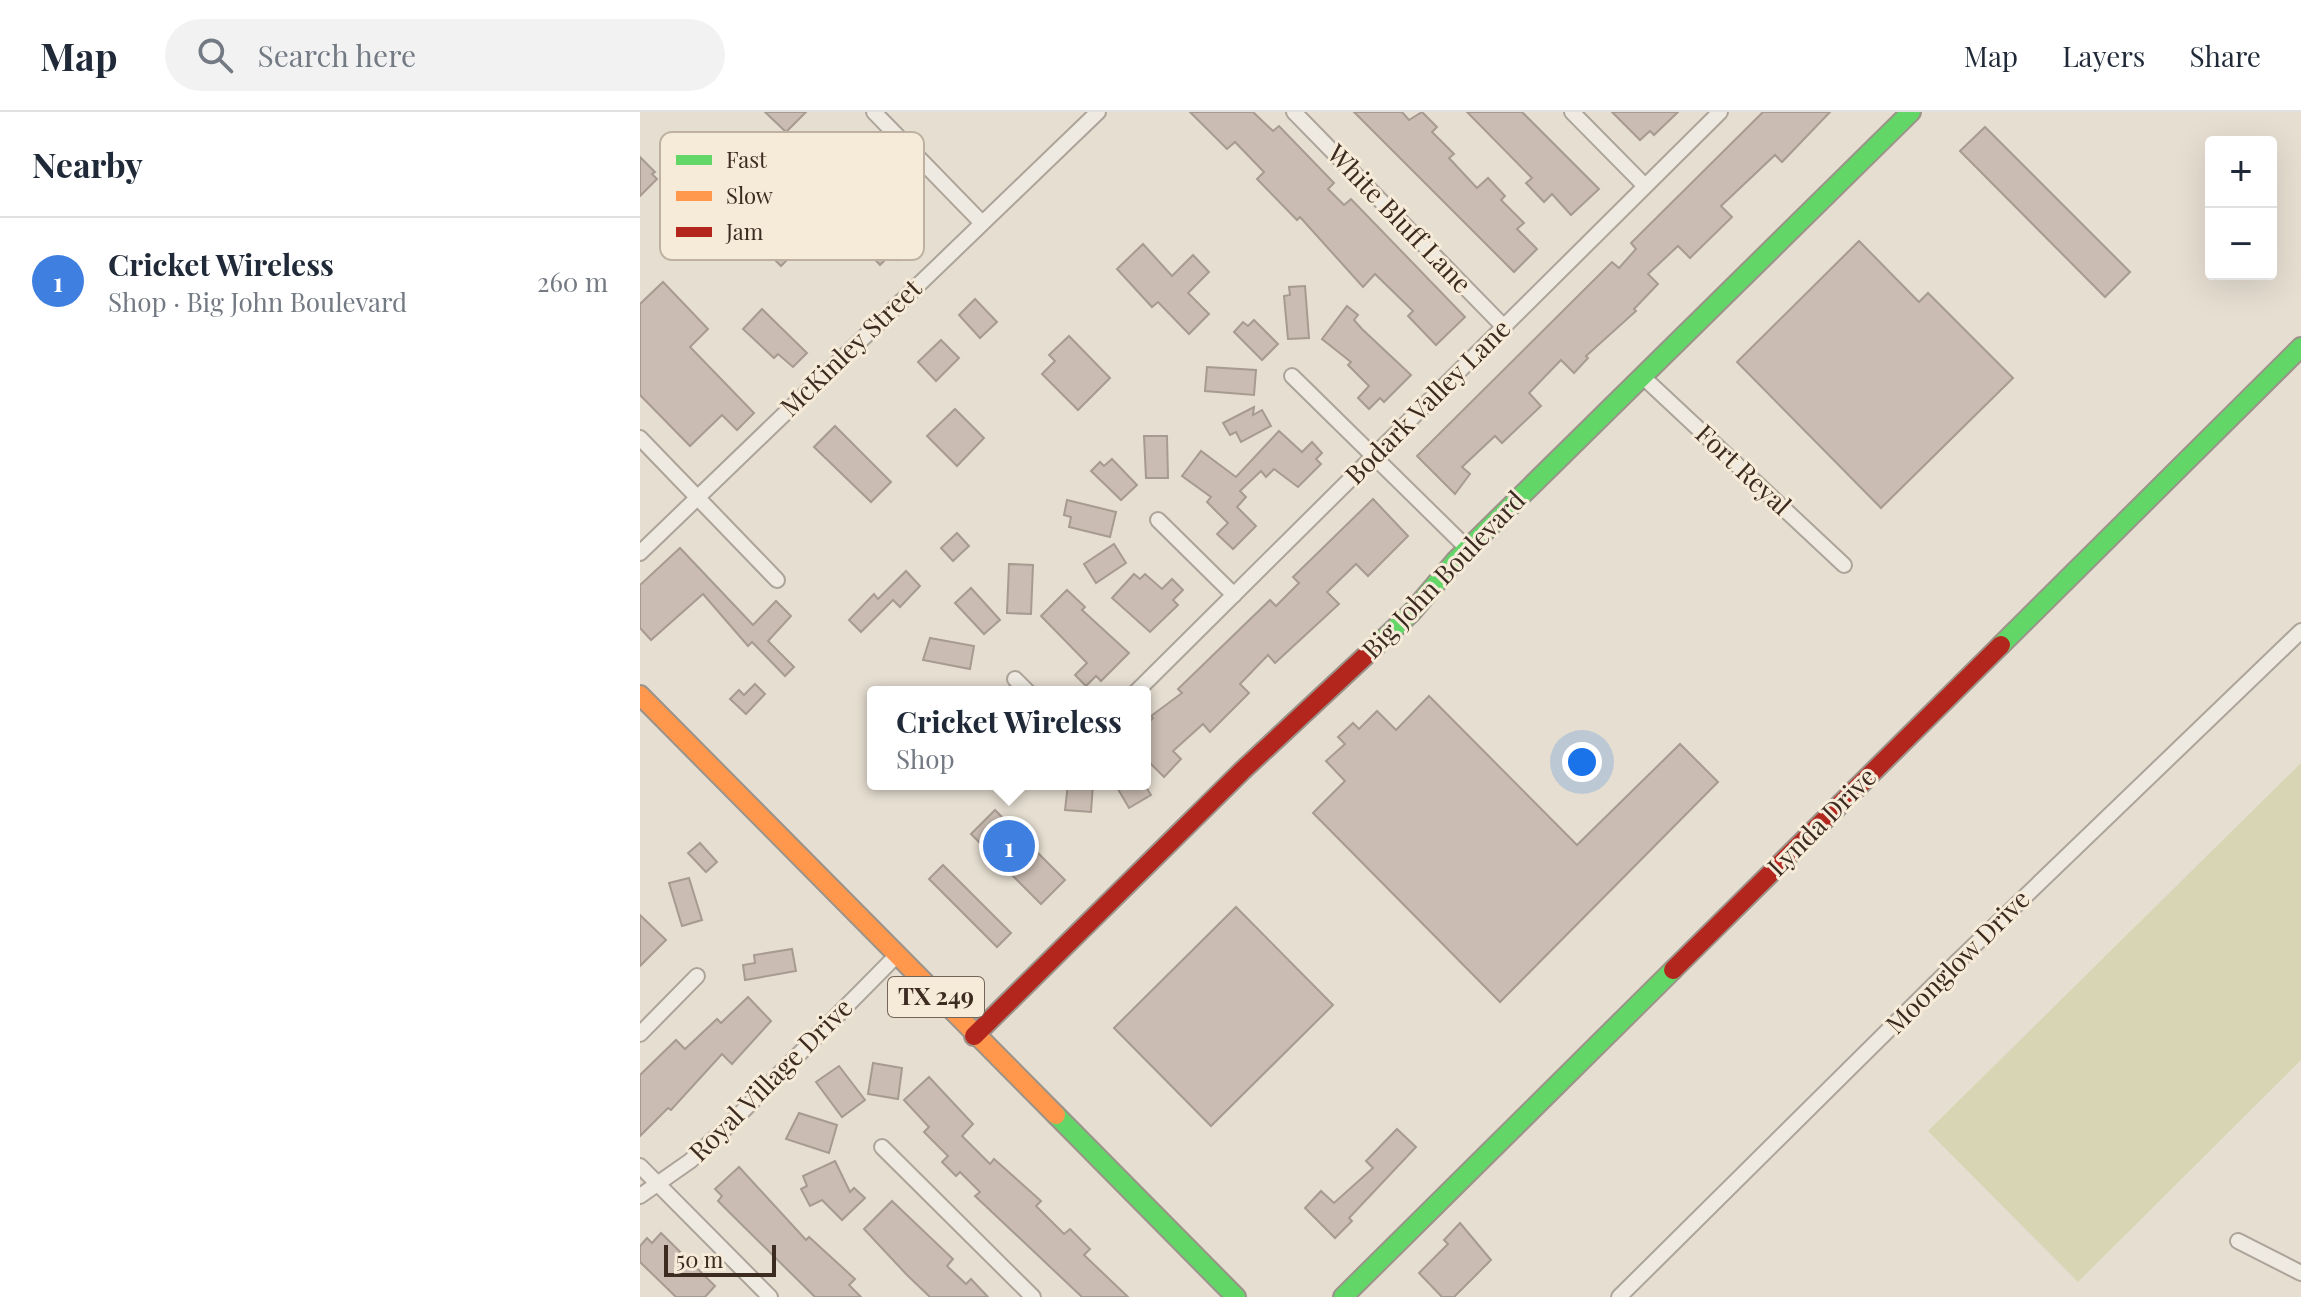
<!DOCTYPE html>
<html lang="en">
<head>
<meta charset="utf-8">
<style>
	body { margin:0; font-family:"Playfair Display",serif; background:#f2f2f3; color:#1f2937 }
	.controls { position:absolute; right:24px; top:24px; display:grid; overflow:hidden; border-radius:8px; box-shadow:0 8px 32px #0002 }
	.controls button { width:72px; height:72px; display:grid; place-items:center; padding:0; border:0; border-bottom:2px solid #e0e1e3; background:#fff; color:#1f2937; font:40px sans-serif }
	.scale { position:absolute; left:24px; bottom:20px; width:112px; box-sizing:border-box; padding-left:8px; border:4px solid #3c2b21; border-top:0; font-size:22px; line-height:28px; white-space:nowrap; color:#3c2b21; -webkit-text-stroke:6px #f6ebd8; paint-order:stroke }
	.you { position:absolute; left:942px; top:650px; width:28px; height:28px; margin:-20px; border:6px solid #fff; border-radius:50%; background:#1a73e8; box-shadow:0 0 0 12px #1a73e833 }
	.badge { display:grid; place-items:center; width:52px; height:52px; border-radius:50%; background:#786a5f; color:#fff; font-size:26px; font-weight:700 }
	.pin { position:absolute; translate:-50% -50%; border:4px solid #fff; box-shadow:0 2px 8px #0006 }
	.popup { position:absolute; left:227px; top:574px; width:284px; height:104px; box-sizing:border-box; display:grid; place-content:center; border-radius:8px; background:#fff; filter:drop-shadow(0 2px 6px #0005); font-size:26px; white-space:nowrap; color:#747a83 }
	.popup b { font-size:30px; color:#1f2937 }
	.popup::after { content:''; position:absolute; left:50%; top:100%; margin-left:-16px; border:16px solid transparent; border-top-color:#fff }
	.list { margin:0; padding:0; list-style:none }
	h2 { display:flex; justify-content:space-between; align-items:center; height:104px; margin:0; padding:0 32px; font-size:34px }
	h2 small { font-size:26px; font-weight:400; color:#747a83 }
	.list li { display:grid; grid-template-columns:52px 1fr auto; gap:24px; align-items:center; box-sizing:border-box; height:128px; padding:0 32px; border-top:2px solid #e0e1e3 }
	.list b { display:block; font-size:30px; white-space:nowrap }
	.list p { margin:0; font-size:26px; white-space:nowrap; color:#747a83 }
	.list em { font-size:26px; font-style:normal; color:#747a83 }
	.icon { flex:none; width:44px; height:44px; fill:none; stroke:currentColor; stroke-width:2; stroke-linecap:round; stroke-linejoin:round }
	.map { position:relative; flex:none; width:1661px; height:1185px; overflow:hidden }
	header { display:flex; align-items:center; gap:48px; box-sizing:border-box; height:112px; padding:0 40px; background:#fff; border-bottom:2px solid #e0e1e3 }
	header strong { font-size:38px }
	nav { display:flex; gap:44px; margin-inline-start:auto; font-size:28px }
	.search { width:560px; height:72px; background:#f2f2f3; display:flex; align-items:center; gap:20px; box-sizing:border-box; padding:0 28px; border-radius:44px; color:#747a83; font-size:30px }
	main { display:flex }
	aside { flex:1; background:#fff }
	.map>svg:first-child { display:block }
	.green { fill:#d7d5b4 }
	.building { fill:#cabcb2; stroke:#a79a90; stroke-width:2 }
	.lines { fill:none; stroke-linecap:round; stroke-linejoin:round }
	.street-casing { stroke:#aca399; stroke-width:18 }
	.fast-casing { stroke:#9b938a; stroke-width:22 }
	.slow-casing { stroke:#9b938a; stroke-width:22 }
	.jam-casing { stroke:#9b938a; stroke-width:22 }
	.street { stroke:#eeeae2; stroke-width:14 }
	.fast { stroke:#63d668; stroke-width:18 }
	.slow { stroke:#ff974d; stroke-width:18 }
	.jam { stroke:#b3261e; stroke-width:18 }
	.labels { text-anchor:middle; stroke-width:6; stroke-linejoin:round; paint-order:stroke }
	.shield { fill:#f6ebd8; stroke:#746558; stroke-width:2 }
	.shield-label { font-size:24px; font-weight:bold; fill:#3c2b21 }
	.street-label { font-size:26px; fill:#3c2b21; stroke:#f6ebd8 }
	.key { fill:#f6ebd8; stroke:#beb1a1; stroke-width:2 }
	.key-label { font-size:22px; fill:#3c2b21 }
</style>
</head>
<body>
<header>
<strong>Map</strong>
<div class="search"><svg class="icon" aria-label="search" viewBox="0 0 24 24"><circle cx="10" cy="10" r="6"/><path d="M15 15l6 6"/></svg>Search here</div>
<nav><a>Map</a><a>Layers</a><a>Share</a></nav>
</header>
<main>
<aside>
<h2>Nearby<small></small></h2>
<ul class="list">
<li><span class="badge" style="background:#3f7fe0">1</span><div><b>Cricket Wireless</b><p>Shop · Big John Boulevard</p></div><em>260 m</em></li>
</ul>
</aside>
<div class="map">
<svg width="1661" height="1185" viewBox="0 0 1661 1185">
	<rect width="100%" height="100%" fill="#e6ded1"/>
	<path class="green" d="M1661,651V948L1438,1170L1288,1019Z"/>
	<g class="building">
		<path d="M125,0H166L146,20Z"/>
		<path d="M550,0H613L633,19L639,14L694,71L688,77L704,93L711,87L825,205L796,233L768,204L773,199L735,162L723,175L660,105L657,108L617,67L624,60L595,30L587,37Z"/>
		<path d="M714,0H762L769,8L782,0L797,15L792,20L814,42L809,46L837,76L848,66L865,84L861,88L884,111L877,117L897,137L874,160Z"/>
		<path d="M827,0H882L959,77L931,103L912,82L904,90L886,71L892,66Z"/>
		<path d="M972,0H1038L1014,23L1010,19L1000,28Z"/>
		<path d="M1123,0H1190L1142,50L1135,43L1081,94L1092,105L1050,146L1038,134L1008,162L1018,172L994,197L996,199L946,244L948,246L934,261L921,248L889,281L901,294L862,331L855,324L822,355L830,362L815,382L777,344L972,150L979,156L996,137L991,131Z"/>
		<path d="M1345,15L1490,160L1465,185L1320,39Z"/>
		<path d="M204,24L218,40L157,98L177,118L141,154L127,140L149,118L115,83L154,46L167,60Z"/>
		<path d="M0,45L15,60L12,62L17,67L0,84Z"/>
		<path d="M227,93L237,103L243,98L276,132L258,148L252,141L240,153L231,143L237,138L214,114L220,108L216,104Z"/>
		<path d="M1219,129L1279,190L1288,181L1373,266L1241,396L1097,250Z"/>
		<path d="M503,132L532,164L553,143L569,160L548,181L569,202L549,222L518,190L512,195L477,157Z"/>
		<path d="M23,170L68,217L50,235L114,301L97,318L82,303L50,334L0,283V192Z"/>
		<path d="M665,174L669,226L648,227L644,184L650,183L649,175Z"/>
		<path d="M335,187L357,210L340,226L319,203Z"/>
		<path d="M707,194L718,203L714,208L722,217L771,263L744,290L740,286L729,297L718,286L729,274L708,253L711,250L682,227Z"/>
		<path d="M122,197L167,241L153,255L138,242L134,246L103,217Z"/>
		<path d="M614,208L638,232L622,248L594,220L603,210L608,214Z"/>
		<path d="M429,224L470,266L438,298L402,262L415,249L409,243Z"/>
		<path d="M301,228L319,246L296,269L278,250Z"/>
		<path d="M567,255L616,258L614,283L565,279Z"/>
		<path d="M614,295L613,303L622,298L631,314L601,330L596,320L590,323L583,311Z"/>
		<path d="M315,297L344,326L317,354L287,324Z"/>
		<path d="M195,314L251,370L231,390L174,335Z"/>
		<path d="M639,319L662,340L672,330L682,341L676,347L681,352L658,375L634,357L626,365L621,359L600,379L606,385L597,395L616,414L593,437L577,422L588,411L567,390L571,385L542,364L561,339L596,365Z"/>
		<path d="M504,324H527L528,366H506Z"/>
		<path d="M472,347L497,373L481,388L451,359L460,350L464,354Z"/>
		<path d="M733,387L768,424L728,464L716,452L687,480L699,492L635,551L628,543L600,572L609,581L570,620L563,612L533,639L541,647L524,665L505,646V614L513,606L511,604L542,581L538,577L630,488L636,494L659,471L653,465Z"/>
		<path d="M427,388L476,400L470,425L429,415L431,405L424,403Z"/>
		<path d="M317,421L329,434L313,449L301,436Z"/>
		<path d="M474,432L486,451L456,471L444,452Z"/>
		<path d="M40,436L113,513L136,489L151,504L128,529L154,555L145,564L112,530L108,534L63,482L11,528L0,516V473Z"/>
		<path d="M369,452L393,453L391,502L367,501Z"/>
		<path d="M266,459L280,474L260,495L253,488L221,520L209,508L234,482L238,487Z"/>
		<path d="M494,462L500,467L505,462L522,477L532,467L543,478L533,488L538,493L510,520L472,486Z"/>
		<path d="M331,476L360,508L344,522L315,491Z"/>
		<path d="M427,478L445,495L442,498L489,541L461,569L456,564L446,574L435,563L447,551L401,504Z"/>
		<path d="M290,526L334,534L330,557L283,548Z"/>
		<path d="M115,572L125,582L106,602L90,587L99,578L104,583Z"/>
		<path d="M789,584L937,733L1040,632L1078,670L860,890L673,701L705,669L686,649L705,632L698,625L713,611L719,617L737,599L756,618Z"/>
		<path d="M428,672H453L451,700L425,698Z"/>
		<path d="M475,672H504L511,683L489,696Z"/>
		<path d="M355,698L425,768L401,792L331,722Z"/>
		<path d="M60,731L77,750L66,760L48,741Z"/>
		<path d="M303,753L371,821L357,835L289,767Z"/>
		<path d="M49,766L62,808L42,814L29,771Z"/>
		<path d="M596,795L693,893L571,1014L474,916Z"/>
		<path d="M0,803L26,828L0,854Z"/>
		<path d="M152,837L156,859L105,868L103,853L115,851L114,843Z"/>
		<path d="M108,885L131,909L92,952L82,942L31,998L28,996L0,1024V963L36,928L45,937L77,907L81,911Z"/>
		<path d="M233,951L262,956L258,987L228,982Z"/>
		<path d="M199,954L225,988L202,1005L176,970Z"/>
		<path d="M289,965L333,1012L322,1024L350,1052L354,1047L401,1089L396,1094L424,1122L430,1117L450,1137L444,1143L488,1185H442L335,1084L340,1080L320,1060L316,1064L302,1050L308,1044L284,1020L289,1015L264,988Z"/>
		<path d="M159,1001L197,1013L189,1041L146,1027Z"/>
		<path d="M757,1017L776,1035L709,1106L712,1109L695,1126L665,1096L681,1079L694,1091L733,1056L726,1049Z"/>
		<path d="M195,1049L210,1080L214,1076L225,1086L202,1108L182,1088L170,1094L161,1077L167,1074L163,1064Z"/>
		<path d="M99,1055L166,1128L169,1125L215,1167L209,1173L221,1185H175L88,1099L78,1089L82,1084L75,1077Z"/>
		<path d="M252,1089L313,1147L307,1154L326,1172L331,1167L348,1185H290L267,1163L224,1117Z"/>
		<path d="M820,1111L851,1148L814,1185H802L779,1161L808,1132L804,1128Z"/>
		<path d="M21,1121L75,1174L65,1185H36L0,1150V1134L7,1126L12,1131Z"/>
	</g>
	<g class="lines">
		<defs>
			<g id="street">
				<path d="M234,0L341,110"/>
				<path d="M654,0L863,214"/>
				<path d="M932,0L1004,73"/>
				<path d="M652,264L828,437"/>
				<path d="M1002,264L1204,453"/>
				<path d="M0,326L137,468"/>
				<path d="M518,408L594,483"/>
				<path d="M0,441L458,0"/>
				<path d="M375,567L388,580"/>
				<path d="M496,580L1080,0"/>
				<path d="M0,922L57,864"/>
				<path d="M242,1035L393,1185"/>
				<path d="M0,1054L130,1185"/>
				<path d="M0,1084L50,1049L89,1013L256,844"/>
				<path d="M1598,1129L1661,1161"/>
				<path d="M979,1185L1318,849L1661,519"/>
			</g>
			<g id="fast">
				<path d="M1361,533L1661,235"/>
				<path d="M735,535L772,500L816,448L1271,0"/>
				<path d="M416,1003L596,1185"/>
				<path d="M703,1185L1033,858"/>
			</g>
			<path id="slow" d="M0,583L416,1003"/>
			<g id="jam">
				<path d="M1033,858L1361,533"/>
				<path d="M334,924L602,659L735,535"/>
			</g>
		</defs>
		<use href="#street" class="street-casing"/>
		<use href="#fast" class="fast-casing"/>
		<use href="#slow" class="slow-casing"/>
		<use href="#jam" class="jam-casing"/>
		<use href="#street" class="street"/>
		<use href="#fast" class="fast"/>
		<use href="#slow" class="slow"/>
		<use href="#jam" class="jam"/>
	</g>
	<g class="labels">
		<rect class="shield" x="248" y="865" width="96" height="40" rx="6"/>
		<g class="shield-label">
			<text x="296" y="893">TX 249</text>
		</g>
		<g class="street-label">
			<text transform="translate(759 107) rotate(46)" y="9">White Bluff Lane</text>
			<text transform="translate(211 236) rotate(-44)" y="9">McKinley Street</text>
			<text transform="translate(788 290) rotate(-45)" y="9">Bodark Valley Lane</text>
			<text transform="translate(1103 358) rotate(43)" y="9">Fort Reyal</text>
			<text transform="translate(804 463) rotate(-46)" y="9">Big John Boulevard</text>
			<text transform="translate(1182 710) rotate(-45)" y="9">Lynda Drive</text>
			<text transform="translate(1318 850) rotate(-45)" y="9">Moonglow Drive</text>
			<text transform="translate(131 968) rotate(-45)" y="9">Royal Village Drive</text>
		</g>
	</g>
	<rect x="20" y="20" width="264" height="128" rx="12" class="key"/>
	<rect x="36" y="43" width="36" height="10" fill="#63d668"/>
	<rect x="36" y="79" width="36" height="10" fill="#ff974d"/>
	<rect x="36" y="115" width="36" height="10" fill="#b3261e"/>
	<g class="key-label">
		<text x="86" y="56">Fast</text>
		<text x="86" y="92">Slow</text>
		<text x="86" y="128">Jam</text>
	</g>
</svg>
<div class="controls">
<button>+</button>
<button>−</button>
</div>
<div class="scale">50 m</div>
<div class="you"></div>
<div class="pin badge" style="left:369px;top:734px;background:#3f7fe0">1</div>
<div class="popup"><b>Cricket Wireless</b>Shop</div>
</div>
</main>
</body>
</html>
